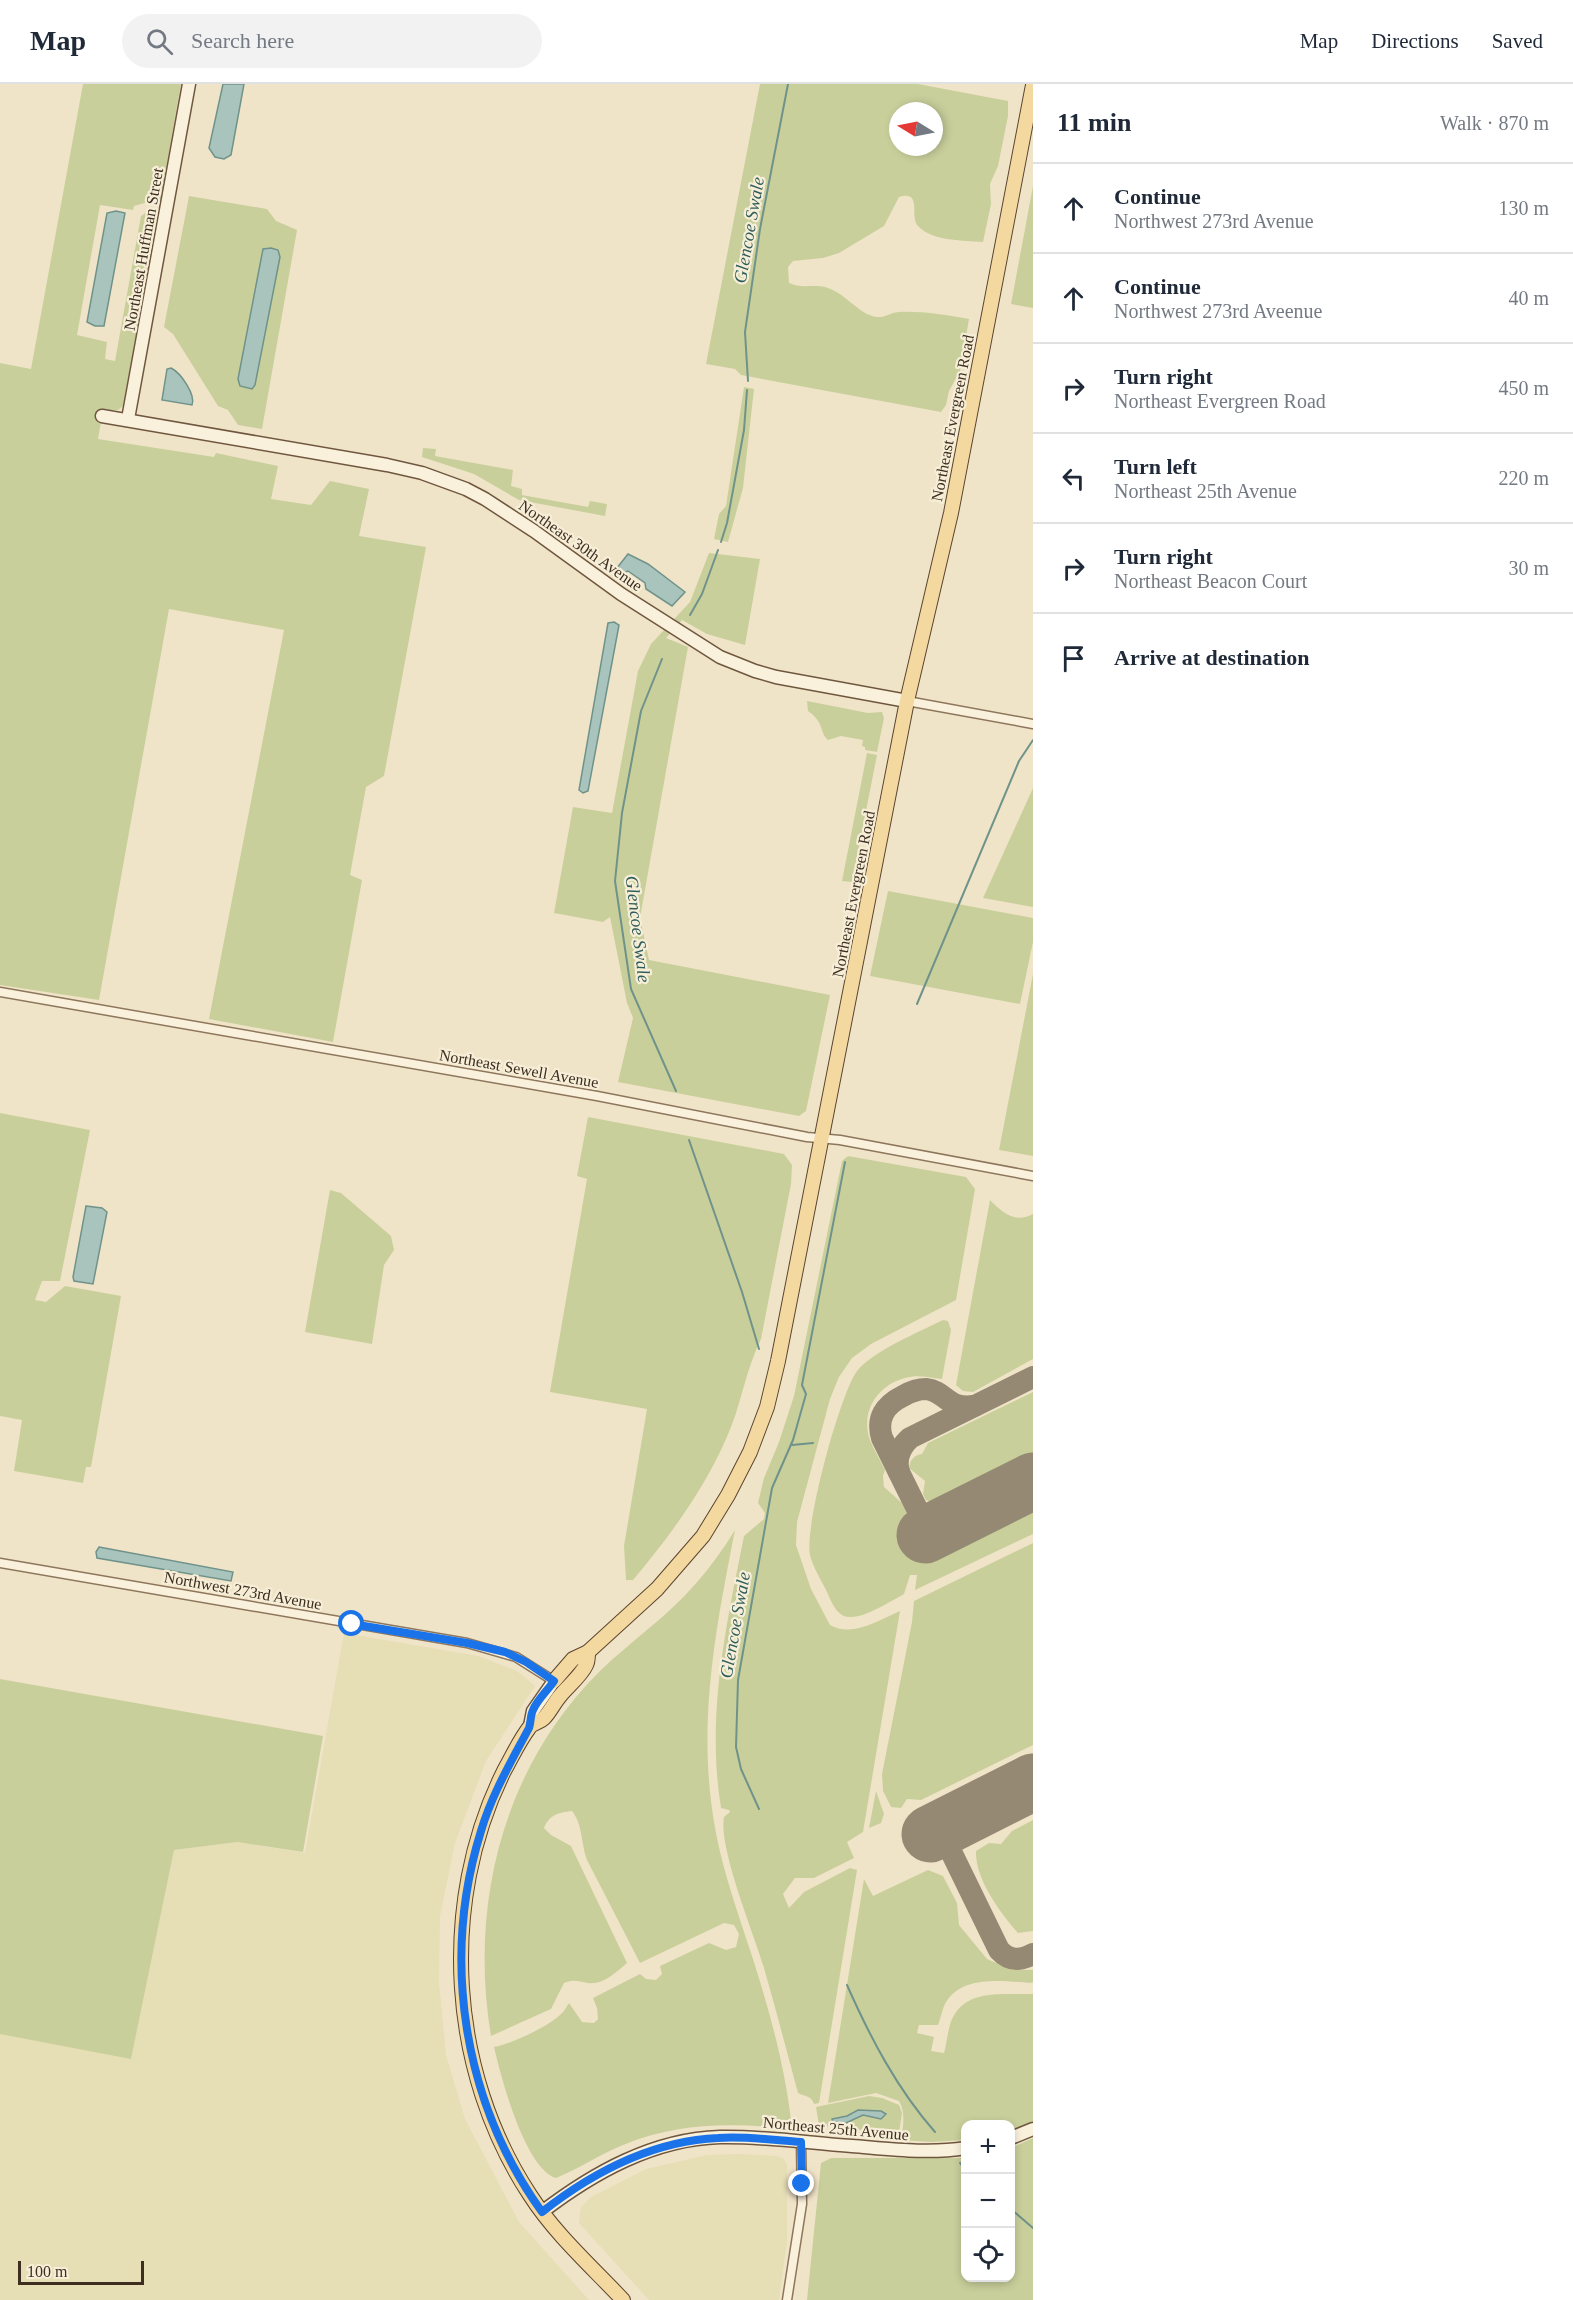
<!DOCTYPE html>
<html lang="en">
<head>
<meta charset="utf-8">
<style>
	body { margin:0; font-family:Georgia,serif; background:#f2f2f3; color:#1f2937 }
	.controls { position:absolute; right:18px; bottom:18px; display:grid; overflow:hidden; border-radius:12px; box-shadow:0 3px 9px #0003 }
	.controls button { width:54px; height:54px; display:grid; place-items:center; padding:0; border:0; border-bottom:2px solid #e0e1e3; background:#fff; color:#1f2937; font:30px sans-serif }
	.compass { position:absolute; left:889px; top:18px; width:54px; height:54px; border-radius:50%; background:#fff; box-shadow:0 3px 9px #0003; rotate:280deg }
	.scale { position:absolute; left:18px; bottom:15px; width:126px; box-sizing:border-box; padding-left:6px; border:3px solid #3d2e20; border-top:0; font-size:16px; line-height:21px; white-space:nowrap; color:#3d2e20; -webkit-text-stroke:4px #f7eed8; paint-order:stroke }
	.stop { position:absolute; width:18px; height:18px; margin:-14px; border:4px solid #1a73e8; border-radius:50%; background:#fff }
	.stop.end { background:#1a73e8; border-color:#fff; box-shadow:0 2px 6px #0008 }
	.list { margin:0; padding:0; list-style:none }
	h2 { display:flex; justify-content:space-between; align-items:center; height:78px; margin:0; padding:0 24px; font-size:26px }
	h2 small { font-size:20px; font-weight:400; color:#747a83 }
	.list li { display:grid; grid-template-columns:39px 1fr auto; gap:18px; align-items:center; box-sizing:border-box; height:90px; padding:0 24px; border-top:2px solid #e0e1e3 }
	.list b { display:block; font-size:22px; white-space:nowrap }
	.list p { margin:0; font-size:20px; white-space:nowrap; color:#747a83 }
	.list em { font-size:20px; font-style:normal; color:#747a83 }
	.icon { flex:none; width:33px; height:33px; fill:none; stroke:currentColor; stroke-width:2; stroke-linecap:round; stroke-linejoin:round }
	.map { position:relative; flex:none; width:1033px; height:2216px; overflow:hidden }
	header { display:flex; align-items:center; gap:36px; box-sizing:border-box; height:84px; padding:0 30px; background:#fff; border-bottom:2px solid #e0e1e3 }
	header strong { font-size:28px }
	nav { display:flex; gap:33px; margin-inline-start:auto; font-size:21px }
	.search { width:420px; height:54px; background:#f2f2f3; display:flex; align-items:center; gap:15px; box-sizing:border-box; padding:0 21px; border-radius:33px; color:#747a83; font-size:22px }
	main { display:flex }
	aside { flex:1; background:#fff }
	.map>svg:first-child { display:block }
	.farmland { fill:#e6deb5 }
	.green { fill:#c9cf9b; fill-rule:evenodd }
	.water { fill:#a9c4bc; stroke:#6f938a; stroke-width:1.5 }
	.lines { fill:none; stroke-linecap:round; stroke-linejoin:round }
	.stream { stroke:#6f938a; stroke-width:2 }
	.taxiway { stroke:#968974; stroke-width:22 }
	.runway { stroke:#968974; stroke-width:57 }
	.street-casing { stroke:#8d765c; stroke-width:11 }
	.secondary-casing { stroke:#6f573f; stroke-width:15 }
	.primary-casing { stroke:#5b4430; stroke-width:16 }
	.street { stroke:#faf1dc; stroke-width:8 }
	.secondary { stroke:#faf1dc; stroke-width:12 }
	.primary { stroke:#f3d9a0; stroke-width:14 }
	.route { stroke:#1a73e8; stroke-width:8 }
	.labels { text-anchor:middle; stroke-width:4.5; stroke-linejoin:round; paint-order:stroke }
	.street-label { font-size:16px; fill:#3d2e20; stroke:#f7eed8 }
	.water-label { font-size:18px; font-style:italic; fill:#2f5d5a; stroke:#f7eed8 }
</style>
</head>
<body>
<header>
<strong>Map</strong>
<div class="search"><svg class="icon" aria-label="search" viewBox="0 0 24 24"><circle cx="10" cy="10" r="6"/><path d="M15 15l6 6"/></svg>Search here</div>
<nav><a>Map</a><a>Directions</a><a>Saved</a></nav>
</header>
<main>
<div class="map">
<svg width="1033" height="2216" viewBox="0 0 1033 2216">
	<rect width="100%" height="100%" fill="#f0e4c8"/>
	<g class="farmland">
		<path d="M344,1549L478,1572L517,1587L535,1602L486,1677L455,1759L440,1832L439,1899L446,1971L465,2035L519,2138L589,2216H0V1949L131,1974L174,1766L236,1758L305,1769Z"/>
		<path d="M740,2070L776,2072L783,2074L787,2081V2157L779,2216H649L579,2139L581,2123L591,2113L646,2085L707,2071Z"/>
	</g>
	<g class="green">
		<path d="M83,0H181L160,119L148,118L134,122L133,126L100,121L77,251L107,258L105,275L115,277L141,132L147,128L158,129L123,322L118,326H103L98,355L214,373L216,369L278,382L271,415L311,421L330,397L369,405L359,452L426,463L384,692L366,703L350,791L362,796L333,958L209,935L284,546L169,525L99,916L0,901V279L31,285Z"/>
		<path d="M760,0H918L1008,17V32L998,82L990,100L991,120L983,158C964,156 933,158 918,142C909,133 923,106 899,113L884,142L839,169L823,174L793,177L788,183L789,199C801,205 813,200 825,203C845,208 859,231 877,233C885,234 892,228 899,228C923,227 945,231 969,235L960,287L949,307L946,321L941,328L741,291L735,285L706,280ZM898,27H934V63H898Z"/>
		<path d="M1033,102V224L1011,220Z"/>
		<path d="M189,112L267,125L276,137L297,146L262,345L238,341L228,326L218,322L173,250L164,243Z"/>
		<path d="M744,303L754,305L743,404L728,458L714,455L719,430L726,422Z"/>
		<path d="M423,364L436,365L435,372L513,386L511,402L522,405V411L588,423L590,417L607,420L605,432L519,416L474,390L422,373Z"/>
		<path d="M709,469L760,475L745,561L707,550L682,536L666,554L688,563L640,834L649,876L830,911L806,1027L799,1032L618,998L633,934L627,919L610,833L603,838L554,829L573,723L612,729L638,587L651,560L690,518Z"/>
		<path d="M807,617L868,629L882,628L884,634L877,668L865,666V663L862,662L863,656L841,652L828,656C819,648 825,639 808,627Z"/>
		<path d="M867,669L877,671L852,798L842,797Z"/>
		<path d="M1033,704V823L983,814Z"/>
		<path d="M888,807L1033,834V858L1020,920L870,892Z"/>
		<path d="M1033,890V1072L999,1066Z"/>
		<path d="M0,1029L90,1046L60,1197H42L35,1216L46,1218L65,1202L121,1212L91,1383H86L83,1399L14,1387L22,1336L0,1332Z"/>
		<path d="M588,1033L784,1070L792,1081L791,1100L761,1255C745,1287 741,1323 726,1355C704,1406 669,1453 633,1496H626L624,1462L647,1325L550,1308L587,1095L577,1092Z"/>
		<path d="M848,1072L966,1093L975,1105L956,1216L871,1260L852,1274L839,1293L830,1315L797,1438L796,1461L811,1505L830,1541C852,1554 879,1536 900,1527L863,1748L847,1758L854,1774L814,1794H795L783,1810L789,1824L804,1808L850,1784L857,1786L819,2019L814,2020C811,2011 805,2013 798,2009C787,1968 776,1926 764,1884C754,1850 718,1763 724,1733L730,1728L729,1726L721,1724C706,1632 726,1542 744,1452L764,1435L765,1429L758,1419L764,1394L779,1358L794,1312L842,1077Z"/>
		<path d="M330,1106L341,1109L391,1152L394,1166L384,1181L372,1260L305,1248Z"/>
		<path d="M990,1116C1002,1128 1015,1140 1033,1130V1275L973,1308L963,1307L956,1301Z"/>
		<path d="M943,1236L948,1237L951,1246L942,1295C929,1294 918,1290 905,1294C877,1301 860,1329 870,1356C874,1366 880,1376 885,1386L883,1392L884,1403L902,1419L926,1470L1033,1418V1450L915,1506L917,1491H910L904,1510C891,1517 865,1534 850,1533C837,1533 832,1519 827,1508C822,1497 813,1484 810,1471C804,1443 840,1310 857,1287C873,1267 919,1248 943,1236Z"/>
		<path d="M1033,1308V1377L958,1415L943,1412L933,1419L926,1416L923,1410L925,1397L909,1384C910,1376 914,1371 922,1370L928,1359Z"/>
		<path d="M735,1446C715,1548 696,1645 716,1749C724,1791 739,1832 752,1872C770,1928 786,1986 792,2045C732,2039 680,2038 623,2061C600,2070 579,2085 556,2094C525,2085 501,1993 494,1963C511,1960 547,1943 560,1931C564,1928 566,1923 569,1919L582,1938L594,1939L598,1935L597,1924L593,1914L640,1890L646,1895L656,1896L662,1890L660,1882L709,1859L726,1866L736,1863L739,1850L734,1841L724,1839L640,1879L587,1776C581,1760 583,1741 572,1727C558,1729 550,1730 544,1744L551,1751L571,1762L627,1879C616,1888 604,1901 588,1899C578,1897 574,1895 564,1899L551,1925L491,1952C469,1820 503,1683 600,1587C615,1572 632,1559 648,1545C683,1517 712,1484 735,1446Z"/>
		<path d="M1033,1459V1661L921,1716L907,1715L901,1724L891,1723L883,1707L882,1690L912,1538L914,1517Z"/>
		<path d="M0,1595L323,1652L303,1768L237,1758L174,1766L131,1975L0,1950Z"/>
		<path d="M876,1707L884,1730L881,1739L869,1744Z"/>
		<path d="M1033,1736V1847L1018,1849C1000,1828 975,1795 976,1767L989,1759L1001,1760L1012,1747Z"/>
		<path d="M928,1786L943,1792L957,1819L959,1841L987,1875L1010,1885L1033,1886V1898L1030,1899C1003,1897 963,1891 946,1918C942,1925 941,1934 938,1941H919L917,1949L934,1953L931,1967L944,1969C947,1959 948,1942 953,1933C968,1904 1005,1911 1033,1910V2038L1011,2047V2040H966L965,2056L931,2058L901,2056C903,2042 906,2029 899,2017L876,2009L828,2019L864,1795L873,1812Z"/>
		<path d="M869,2012L882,2014L899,2021L902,2029L899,2049L819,2042L816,2023Z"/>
		<path d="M1033,2054V2216H807L821,2079L831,2074H965L966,2194H1011V2064Z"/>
	</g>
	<g class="water">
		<path d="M223,0H244L231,71L224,75L215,73L209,64Z"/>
		<path d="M116,127L125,129L104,242H95L87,238L107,129Z"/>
		<path d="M271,164L278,166L280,173L255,301L252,305L240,302L238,295L263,165Z"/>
		<path d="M171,284C181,289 196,311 192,321L162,316L167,285Z"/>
		<path d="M628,470L648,480L685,508L672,522L646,505L645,499L628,487L623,489L617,484Z"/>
		<path d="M614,538L619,541L588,707L583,709L579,706L608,539Z"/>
		<path d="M86,1122L102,1124L107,1128L93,1200L74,1197L73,1193Z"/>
		<path d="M99,1463L233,1488L231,1497L97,1474L96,1468Z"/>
		<path d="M858,2026L881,2027L886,2030L881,2035L863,2031L846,2039L833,2038L832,2035L847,2032Z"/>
	</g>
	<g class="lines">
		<g class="stream">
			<path d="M748,297L745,248L760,145L788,0"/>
			<path d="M721,458L727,439L744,346L747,306"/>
			<path d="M690,531L702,510L718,466"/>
			<path d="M662,575L641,627L622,729L615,797L631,905L676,1007"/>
			<path d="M917,920L1019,677L1033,656"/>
			<path d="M689,1056L742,1208L759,1265"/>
			<path d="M792,1361L813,1359"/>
			<path d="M759,1725L741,1685L736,1663L738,1596L772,1404L793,1356L806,1310L802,1301L845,1078"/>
			<path d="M847,1901C870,1953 897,2005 935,2048"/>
			<path d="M960,2079L966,2085"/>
			<path d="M1011,2125L1033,2144"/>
		</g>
		<g class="taxiway">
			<path d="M899,1388C895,1374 900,1363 910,1354L1033,1293"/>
			<path d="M929,1449L882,1354C876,1334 885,1321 903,1312C910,1308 918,1305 926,1305C946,1307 947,1326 974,1322"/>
			<path d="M940,1745L999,1866C1009,1877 1020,1877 1033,1870"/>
		</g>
		<g class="runway">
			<path d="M925,1451L1033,1397"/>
			<path d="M930,1750L1033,1698"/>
		</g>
		<defs>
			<g id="street">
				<path d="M907,617L1033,640"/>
				<path d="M0,908L597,1012L807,1053L840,1056L1033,1092"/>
				<path d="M0,1479L467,1559L516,1573L554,1597"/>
				<path d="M787,2216L802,2120L801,2058"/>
			</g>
			<g id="secondary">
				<path d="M102,332L387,381L422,389L466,405L485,415L534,447L621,510L720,573L755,587L776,593L907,617"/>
				<path d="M128,335L189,0"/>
				<path d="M530,1642L533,1627L554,1597"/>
				<path d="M1011,2054L1033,2045"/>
				<path d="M542,2128C593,2089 653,2055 720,2053C764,2052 808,2059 852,2062C890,2065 928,2070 966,2064"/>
			</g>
			<g id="primary">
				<path d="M588,1568C588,1572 588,1578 586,1581C581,1592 567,1603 560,1612C554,1619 550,1628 544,1634C539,1639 532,1639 529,1644C519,1657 512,1673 504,1687C438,1820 449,1988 530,2111C555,2150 591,2182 623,2216"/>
				<path d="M554,1597L573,1575L588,1568L657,1505L703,1452L728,1411L750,1368L767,1323L778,1277L907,617L951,429L1033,1"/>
			</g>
		</defs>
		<use href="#street" class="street-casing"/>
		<use href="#secondary" class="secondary-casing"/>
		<use href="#primary" class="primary-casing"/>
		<use href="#street" class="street"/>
		<use href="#secondary" class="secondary"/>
		<use href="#primary" class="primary"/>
	</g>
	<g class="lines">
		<path class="route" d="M352,1540L467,1559L505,1568L526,1578L554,1597C548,1606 537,1616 533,1626C530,1632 531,1639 529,1644C511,1678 492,1710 481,1747C441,1876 463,2018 542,2128C593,2088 651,2057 718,2054C745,2052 773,2056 801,2058L802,2100"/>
	</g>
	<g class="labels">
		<g class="street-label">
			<text transform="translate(143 165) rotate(-80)" y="6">Northeast Huffman Street</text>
			<text transform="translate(952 334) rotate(-79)" y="6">Northeast Evergreen Road</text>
			<text transform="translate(581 461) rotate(35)" y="6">Northeast 30th Avenue</text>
			<text transform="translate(853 810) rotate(-79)" y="6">Northeast Evergreen Road</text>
			<text transform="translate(519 984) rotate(10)" y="6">Northeast Sewell Avenue</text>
			<text transform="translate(243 1506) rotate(10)" y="6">Northwest 273rd Avenue</text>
			<text transform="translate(836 2044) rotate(5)" y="6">Northeast 25th Avenue</text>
		</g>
		<g class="water-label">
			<text transform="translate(749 146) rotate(-80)" y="6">Glencoe Swale</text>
			<text transform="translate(638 845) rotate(83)" y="6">Glencoe Swale</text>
			<text transform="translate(735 1541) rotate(-80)" y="6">Glencoe Swale</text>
		</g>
	</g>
</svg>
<div class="controls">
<button>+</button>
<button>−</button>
<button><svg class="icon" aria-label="locate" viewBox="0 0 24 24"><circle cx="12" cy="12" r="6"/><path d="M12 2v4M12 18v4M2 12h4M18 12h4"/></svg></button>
</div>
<svg class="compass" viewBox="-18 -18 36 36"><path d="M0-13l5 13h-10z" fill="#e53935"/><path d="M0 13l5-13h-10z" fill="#747a83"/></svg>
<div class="scale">100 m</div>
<div class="stop" style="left:352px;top:1540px"></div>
<div class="stop end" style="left:802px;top:2100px"></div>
</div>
<aside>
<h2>11 min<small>Walk · 870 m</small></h2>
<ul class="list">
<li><svg class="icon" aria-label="ahead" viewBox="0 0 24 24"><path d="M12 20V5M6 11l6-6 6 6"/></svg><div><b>Continue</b><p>Northwest 273rd Avenue</p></div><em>130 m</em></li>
<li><svg class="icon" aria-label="ahead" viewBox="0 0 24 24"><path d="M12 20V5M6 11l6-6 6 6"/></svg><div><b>Continue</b><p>Northwest 273rd Aveenue</p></div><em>40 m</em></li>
<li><svg class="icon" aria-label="right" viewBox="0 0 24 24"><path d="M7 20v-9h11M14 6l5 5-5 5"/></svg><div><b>Turn right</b><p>Northeast Evergreen Road</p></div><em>450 m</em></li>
<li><svg class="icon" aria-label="left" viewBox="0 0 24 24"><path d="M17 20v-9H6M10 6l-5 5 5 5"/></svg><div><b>Turn left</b><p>Northeast 25th Avenue</p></div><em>220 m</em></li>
<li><svg class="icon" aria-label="right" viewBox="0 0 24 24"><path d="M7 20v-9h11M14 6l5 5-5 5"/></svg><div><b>Turn right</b><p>Northeast Beacon Court</p></div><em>30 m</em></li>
<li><svg class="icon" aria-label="arrive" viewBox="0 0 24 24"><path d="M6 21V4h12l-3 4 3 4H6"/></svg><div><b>Arrive at destination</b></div></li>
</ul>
</aside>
</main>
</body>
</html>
